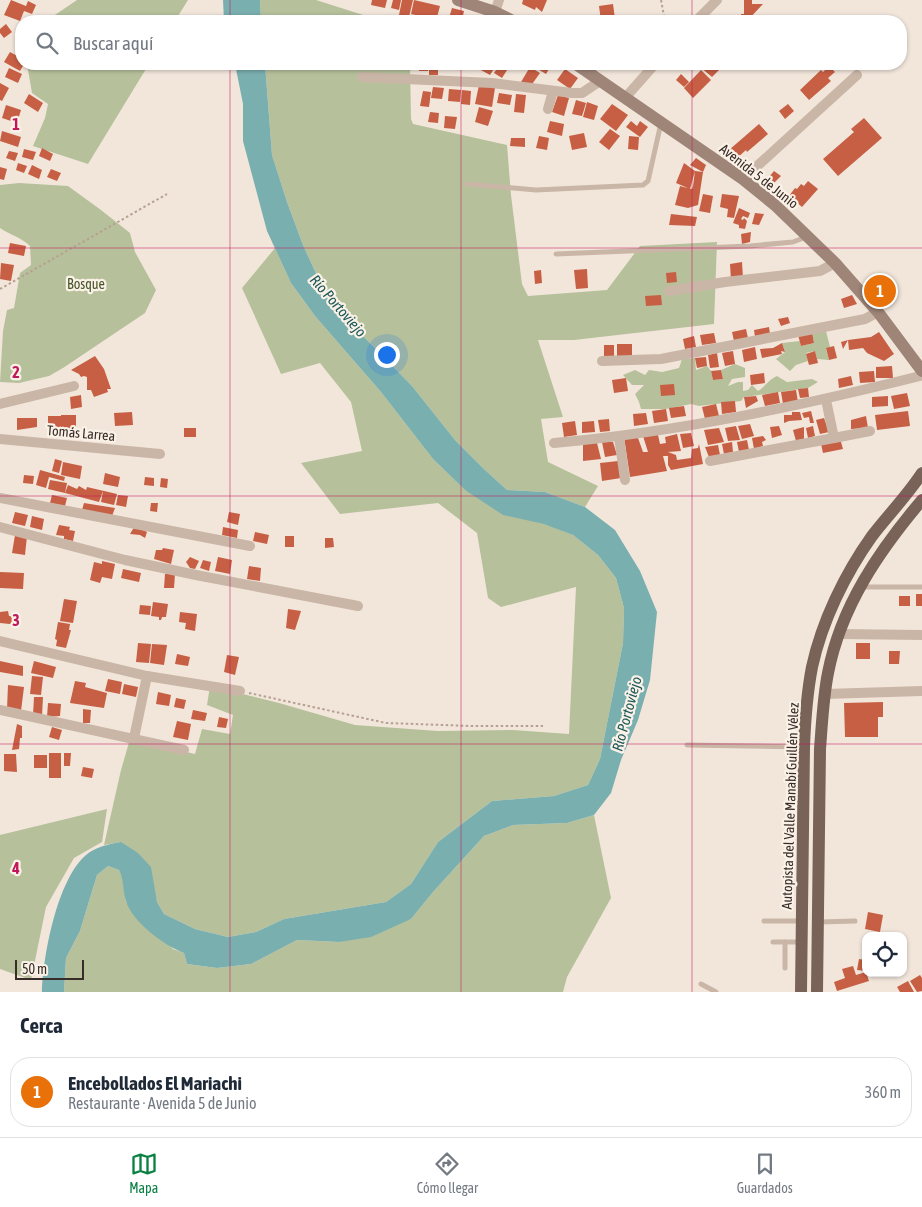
<!DOCTYPE html>
<html lang="es">
<head>
<meta charset="utf-8">
<style>
	body { margin:0; font-family:"Asap Condensed",sans-serif; background:#f2f2f3; color:#1f2937 }
	.controls { position:absolute; right:15px; bottom:15px; display:grid; overflow:hidden; border-radius:10px; box-shadow:0 1px 4px #0004 }
	.controls button { width:45px; height:45px; display:grid; place-items:center; padding:0; border:0; border-bottom:1px solid #e0e1e3; background:#fff; color:#1f2937; font:25px sans-serif }
	.scale { position:absolute; left:15px; bottom:12px; width:69px; box-sizing:border-box; padding-left:5px; border:2px solid #372c27; border-top:0; font-size:14px; line-height:18px; white-space:nowrap; color:#372c27; -webkit-text-stroke:4px #faf1e7; paint-order:stroke }
	.you { position:absolute; left:386px; top:354px; width:18px; height:18px; margin:-12px; border:4px solid #fff; border-radius:50%; background:#1a73e8; box-shadow:0 0 0 8px #1a73e833 }
	.badge { display:grid; place-items:center; width:32px; height:32px; border-radius:50%; background:#0b8043; color:#fff; font-size:16px; font-weight:700 }
	.pin { position:absolute; translate:-50% -50%; border:2px solid #fff; box-shadow:0 1px 5px #0006 }
	.list { margin:0; padding:0; list-style:none }
	h2 { display:flex; justify-content:space-between; align-items:center; height:65px; margin:0; padding:0 20px; font-size:21px }
	h2 small { font-size:16px; font-weight:400; color:#747a83 }
	.list li { display:grid; grid-template-columns:32px 1fr auto; gap:15px; align-items:center; box-sizing:border-box; height:70px; margin:0 10px 10px; padding:0 10px; border:1px solid #e0e1e3; border-radius:20px }
	.list b { display:block; font-size:19px; white-space:nowrap }
	.list p { margin:0; font-size:16px; white-space:nowrap; color:#747a83 }
	.list em { font-size:16px; font-style:normal; color:#747a83 }
	.icon { flex:none; width:28px; height:28px; fill:none; stroke:currentColor; stroke-width:2; stroke-linecap:round; stroke-linejoin:round }
	.map { position:relative; flex:none; width:922px; height:992px; overflow:hidden }
	.search { position:absolute; background:#fff; box-shadow:0 1px 4px #0004; left:15px; right:15px; top:15px; height:55px; display:flex; align-items:center; gap:12px; box-sizing:border-box; padding:0 18px; border-radius:20px; color:#747a83; font-size:19px }
	.sheet { height:145px; background:#fff }
	nav { display:flex; justify-content:space-around; align-items:center; box-sizing:border-box; height:70px; border-top:1px solid #e0e1e3; background:#fff; font-size:14px; color:#747a83 }
	nav a { display:grid; justify-items:center; gap:2px }
	nav .on { color:#0b8043 }
	.map>svg:first-child { display:block }
	.green { fill:#b6c19b }
	.water { fill:#7aafaf }
	.building { fill:#c75f44 }
	.lines { fill:none; stroke-linecap:round; stroke-linejoin:round }
	.path { stroke:#b6a091; stroke-width:2; stroke-dasharray:2.5 2.5; stroke-linecap:butt }
	.lane { stroke:#cab6a7; stroke-width:5 }
	.street { stroke:#cab6a7; stroke-width:10 }
	.secondary { stroke:#9e8578; stroke-width:12 }
	.primary { stroke:#796258; stroke-width:12 }
	.grid { fill:none; stroke:#c2185b; stroke-width:1; stroke-opacity:0.55 }
	.labels { text-anchor:middle; stroke-width:4.5; stroke-linejoin:round; paint-order:stroke }
	.street-label { font-size:14px; fill:#372c27; stroke:#faf1e7 }
	.park-label { font-size:14px; fill:#47552b; stroke:#faf1e7 }
	.water-label { font-size:15px; font-style:italic; fill:#1c5759; stroke:#faf1e7 }
	.grid-label { font-size:16px; text-anchor:middle; font-weight:bold; fill:#c2185b; stroke:#faf1e7; stroke-width:4.5; stroke-linejoin:round; paint-order:stroke }
</style>
</head>
<body>
<div class="map">
<svg width="922" height="992" viewBox="0 0 922 992">
	<rect width="100%" height="100%" fill="#f2e6db"/>
	<g class="green">
		<path d="M77,0H188L175,21H46Z"/>
		<path d="M260,0H316L382,21H261Z"/>
		<path d="M27,64H149L88,164L33,146L45,118L48,104L32,93Z"/>
		<path d="M265,64H410L411,119L413,124L507,145L511,195L522,284L528,296L607,290L640,246L717,242L714,324L574,340H538L563,417L541,419L548,462L598,486L585,507L545,492L507,490L484,469L455,440L412,386L362,335L319,280L303,245L287,202L272,155Z"/>
		<path d="M19,183L68,186L101,210L130,233L135,252L156,290L145,313L63,368L49,376L19,383L0,382L3,331L7,310L14,308L20,273L31,265L30,246C21,237 10,235 0,228V185Z"/>
		<path d="M275,248L291,283L315,316L381,392L433,459L465,490L573,535L598,555L616,578L624,608L623,643L600,759L588,785L554,796L492,801L438,842L411,884L386,902L284,919L256,932L228,937L195,929L164,914L157,902L154,891L121,842L104,845L121,770L130,739L195,754L202,729L230,734L233,715L207,705L210,686L279,703L355,725L438,731L513,730L569,734L576,587L501,607L488,598L477,533L438,503L340,514L301,463L362,451L351,402L320,363L281,374L242,288Z"/>
		<path d="M826,331L830,347L826,349L829,360L817,359L815,351L806,353L808,361L796,365L790,371L776,359L785,352L782,343L800,341L801,346L814,343L812,332Z"/>
		<path d="M695,358L696,370L707,366L711,371L713,380L723,379L721,370L735,364L745,368V377L732,379L728,386L738,382H743V391L748,390L752,385L758,391C766,386 768,380 777,376L787,382L812,379L818,382L808,388L744,397L741,401L699,406L691,404L666,409H641L639,402L635,394L644,385H632L623,375L635,370L645,375L649,370L662,372L679,368L682,359Z"/>
		<path d="M107,809L102,842L74,858L46,907L31,980L0,969V835Z"/>
		<path d="M594,815L611,898L567,977L563,992H64L66,958L80,931L97,875L108,866L119,870L124,881L126,902L173,949L184,953L187,964L217,968L251,964L297,940L339,942L411,919L433,892L484,836L513,825L567,823Z"/>
	</g>
	<g class="water">
		<path d="M223,0H260L261,21H224Z"/>
		<path d="M235,64H265L272,155L287,202L303,245L319,280L362,335L412,386L455,440L484,469L507,490L545,492L585,507L615,530L640,571L657,612L650,680L638,720L621,760L611,793L594,815L567,823L513,825L484,836L433,892L411,919L371,937L339,942L297,940L251,964L217,968L187,964L184,953C165,946 132,922 126,901C122,889 125,883 119,870L108,866L97,875L80,931L66,958L64,992H42C43,956 57,880 86,855C95,847 109,844 121,842L138,853L151,867L157,902L164,914L195,929L228,937L256,932L284,919L386,902L411,884L438,842L492,801L554,796L588,785L600,759L623,643L624,608L616,578L598,555L573,535L544,524L503,515L465,490L433,459L381,392L315,316L291,283L267,231L243,141V104Z"/>
	</g>
	<g class="building">
		<path d="M11,0L26,6L28,1L36,5L32,14L24,11L20,21L4,15Z"/>
		<path d="M372,0H387L385,8L371,5Z"/>
		<path d="M393,0H401L399,10L391,8Z"/>
		<path d="M402,0H413L409,17L399,15Z"/>
		<path d="M414,0L440,6L436,21H424V17L411,14Z"/>
		<path d="M523,0H547L542,12L536,7L535,10L522,4Z"/>
		<path d="M744,0H752V4H763L747,21H741V14H744Z"/>
		<path d="M613,4L615,19L601,21L599,6Z"/>
		<path d="M452,8L464,11L462,21L449,18Z"/>
		<path d="M6,24L12,32L4,38L0,33V29Z"/>
		<path d="M10,52L21,58V64H24L20,71L4,62Z"/>
		<rect x="419" y="64" width="9" height="7"/>
		<rect x="429" y="64" width="9" height="11"/>
		<path d="M482,64H497L490,75L479,69Z"/>
		<path d="M500,64L509,67L502,78L494,73Z"/>
		<path d="M539,64H552L546,74L536,68Z"/>
		<path d="M703,64H725L712,77L700,67Z"/>
		<path d="M829,66L835,72L828,78L831,81L809,100L800,90L821,70L823,72Z"/>
		<path d="M530,67L540,73L530,87L521,82Z"/>
		<path d="M9,68L22,74L18,83L5,77Z"/>
		<path d="M565,69L578,78L570,89L557,80Z"/>
		<path d="M701,70L711,80L693,98L684,88Z"/>
		<path d="M681,74L689,82L684,87L676,80Z"/>
		<path d="M0,83L9,88L2,101L0,100Z"/>
		<path d="M479,85L495,88L492,107L475,104Z"/>
		<path d="M433,87L444,88L442,99L431,98Z"/>
		<path d="M449,89L461,90L460,102L448,101Z"/>
		<path d="M462,90L471,91L470,105L461,104Z"/>
		<path d="M423,91L431,92L429,107L420,106Z"/>
		<path d="M499,93L512,95L510,105L497,103Z"/>
		<path d="M29,94L43,103L38,112L24,103Z"/>
		<path d="M516,94L526,95L524,113L514,112Z"/>
		<path d="M558,95L569,98L564,116L552,112Z"/>
		<path d="M576,100L586,103L582,116L572,114Z"/>
		<path d="M587,102L598,106L594,120L583,117Z"/>
		<path d="M612,104L628,115L616,131L600,119Z"/>
		<path d="M788,104L794,111L785,119L779,111Z"/>
		<path d="M6,105L21,110L17,123L2,118Z"/>
		<path d="M479,107L493,111L488,126L475,122Z"/>
		<path d="M430,112L439,113L438,123L428,122Z"/>
		<path d="M445,116L457,117L455,129L444,128Z"/>
		<path d="M864,118L882,138L838,176L823,159L854,132L851,129Z"/>
		<path d="M550,121L564,124L562,136L547,132Z"/>
		<path d="M631,121L637,126L640,121L648,127L640,137L626,127Z"/>
		<path d="M759,124L768,134L747,152L746,150L736,159L729,150Z"/>
		<path d="M610,129L620,136L609,150L599,142Z"/>
		<path d="M2,131L21,137L18,147L0,141Z"/>
		<path d="M584,133L587,147L572,150L569,136Z"/>
		<path d="M539,136L549,138L547,150L536,148Z"/>
		<path d="M629,136L639,137L638,150L628,149Z"/>
		<path d="M511,138H525V147L510,146Z"/>
		<path d="M42,148L53,154L50,161L39,156Z"/>
		<path d="M24,149L36,152L33,160L22,157Z"/>
		<path d="M9,151L18,153L15,161L6,158Z"/>
		<path d="M696,158L706,165L703,172L690,165Z"/>
		<path d="M18,163L27,166L24,173L16,170Z"/>
		<path d="M684,163L695,171L703,172L698,205L688,208L675,205L680,186L691,189H692L693,186L695,171L690,189L676,183Z"/>
		<path d="M32,165L42,170L39,179L28,174Z"/>
		<path d="M0,167L7,169L4,180L0,179Z"/>
		<path d="M51,169L61,173L57,181L47,177Z"/>
		<path d="M774,171L781,176L774,183L768,178Z"/>
		<path d="M808,181L818,189L802,207L789,196L795,188L797,189L801,184L804,186Z"/>
		<path d="M703,194L713,196L710,213L699,211Z"/>
		<path d="M722,194L739,196L734,218L727,217L728,209L720,207Z"/>
		<path d="M739,208L750,213L748,218L743,216L741,219L743,220L744,218L747,221L745,229L739,228V225L733,223Z"/>
		<path d="M755,213L764,214L759,225L752,224Z"/>
		<path d="M671,214L697,217L695,226L669,225Z"/>
		<path d="M751,232L750,242L742,244L741,234Z"/>
		<path d="M10,243L26,246L24,256L8,253Z"/>
		<path d="M742,262L743,278L731,280L730,264Z"/>
		<path d="M1,263L14,265L11,281L0,279Z"/>
		<path d="M587,269L588,288L576,289L574,270Z"/>
		<path d="M541,270L542,283L535,284L534,271Z"/>
		<path d="M676,272L677,282L667,283L666,273Z"/>
		<path d="M661,295L662,305L646,306L645,296Z"/>
		<path d="M852,295L857,304L844,308L841,299Z"/>
		<path d="M788,317L790,323L781,326L778,319Z"/>
		<path d="M769,327L770,334L755,337L754,330Z"/>
		<path d="M746,329L748,338L734,341L732,332Z"/>
		<path d="M812,332L814,343L801,346L798,335Z"/>
		<path d="M879,332L894,354L884,361L867,353L863,348L849,350L848,340L843,349L841,342L848,340L871,337Z"/>
		<path d="M714,333L716,343L702,345L700,335Z"/>
		<path d="M694,336L696,347L685,349L683,339Z"/>
		<path d="M782,343L785,352L781,351L782,354L762,358L760,349L773,348Z"/>
		<rect x="617" y="344" width="15" height="13"/>
		<rect x="604" y="345" width="10" height="12"/>
		<path d="M834,346L837,358L829,360L826,348Z"/>
		<path d="M755,347L757,359L744,362L742,350Z"/>
		<path d="M733,351L735,364L725,366L722,353Z"/>
		<path d="M815,351L818,363L809,365L806,354Z"/>
		<path d="M717,353L719,367L710,368L708,355Z"/>
		<path d="M95,356L104,369L111,389H107L108,392L94,397L91,390H87V377L84,376L81,377L79,374L71,370Z"/>
		<path d="M706,357L707,366L697,368L695,358Z"/>
		<path d="M892,366L893,378H876V367Z"/>
		<path d="M721,370L723,379L713,380L711,371Z"/>
		<path d="M874,371L875,382L860,383L859,372Z"/>
		<path d="M764,373L765,383L751,385L750,375Z"/>
		<path d="M851,376L853,385L839,388L838,379Z"/>
		<path d="M626,378L628,391L614,393L612,380Z"/>
		<path d="M674,384L675,395L661,396L660,385Z"/>
		<path d="M808,388L809,397L800,398L798,389Z"/>
		<path d="M796,390L798,402L783,404L781,392Z"/>
		<path d="M778,392L780,403L765,406L762,395Z"/>
		<path d="M907,393L910,406L894,409L891,396Z"/>
		<path d="M81,395L82,407L71,409L70,397Z"/>
		<path d="M756,396L758,401L746,408L744,397Z"/>
		<path d="M888,396V406L872,407V397Z"/>
		<path d="M735,401L736,412L722,414L721,402Z"/>
		<path d="M716,404L719,416L705,419L702,407Z"/>
		<path d="M684,406L686,416L671,418L669,408Z"/>
		<path d="M666,409L668,421L654,423L652,411Z"/>
		<path d="M811,411L814,423H810L809,417L804,418L802,413Z"/>
		<path d="M908,411L910,426L877,430L875,415Z"/>
		<path d="M132,412L133,425L115,426L114,413Z"/>
		<path d="M792,412H800L802,420L789,421L784,423V415H792Z"/>
		<path d="M646,413L648,424L634,426L633,414Z"/>
		<path d="M61,415H76V433H62V431H48V416H61Z"/>
		<path d="M866,416L868,428L851,429V420Z"/>
		<path d="M17,418H37V427L17,430Z"/>
		<path d="M824,418L829,432L820,434L816,420Z"/>
		<path d="M609,419L610,431L600,432L598,420Z"/>
		<path d="M575,421L577,435L564,437L562,423Z"/>
		<path d="M594,421L595,432L582,433V422Z"/>
		<path d="M750,424L754,436L742,439L738,426Z"/>
		<path d="M736,426L740,440L728,441L725,428Z"/>
		<path d="M779,426L782,435L772,438L770,427Z"/>
		<path d="M813,426L815,436L808,438L806,428Z"/>
		<path d="M804,427V439L796,441L793,430Z"/>
		<rect x="184" y="428" width="12" height="9"/>
		<path d="M719,428L724,442L708,445L704,430Z"/>
		<path d="M691,433L694,446L683,448L680,434Z"/>
		<path d="M677,434L681,451L668,452L676,455L677,460L691,458L692,449L698,448L699,444L703,464L671,470L668,465V456H663L667,471L630,477L624,437L638,438L643,452H648L643,436L658,435L660,444L666,443L665,437Z"/>
		<path d="M763,436L766,440L762,442L763,446L754,449L752,438Z"/>
		<path d="M747,440L749,450L739,452L737,442Z"/>
		<path d="M840,441L841,442L843,449L823,453L821,444Z"/>
		<path d="M602,442H613L617,455L605,457Z"/>
		<path d="M732,442L733,452L724,454L722,444Z"/>
		<path d="M583,443H597L601,459L583,461Z"/>
		<path d="M718,445L720,455L709,457L705,447Z"/>
		<path d="M55,459L62,461L59,473L52,471Z"/>
		<path d="M618,461L621,478L602,481L600,463Z"/>
		<path d="M63,462L82,466L80,479L61,475Z"/>
		<path d="M40,470L65,477L64,481L49,477L46,488L36,485Z"/>
		<path d="M105,473L120,477L118,487L103,484Z"/>
		<path d="M24,475L34,476L33,484L23,483Z"/>
		<path d="M145,477L154,478V486L144,485Z"/>
		<path d="M161,478L168,479L167,488L160,487Z"/>
		<path d="M50,480L67,483L65,493L48,489Z"/>
		<path d="M68,485L77,489L79,486L86,490L87,487L117,494L114,505L101,502L103,491L99,502L65,493Z"/>
		<path d="M52,495L67,498L65,506L50,503Z"/>
		<path d="M118,495L128,496L126,507L116,505Z"/>
		<path d="M84,503L115,508L112,516L82,510Z"/>
		<path d="M151,503H158L157,512L150,511Z"/>
		<path d="M15,512L28,515L25,526L12,523Z"/>
		<path d="M229,512L240,514L238,525L227,522Z"/>
		<path d="M32,516L44,519L42,530L30,527Z"/>
		<path d="M59,525L70,527L69,530L75,531L73,541L64,539V536L56,535Z"/>
		<path d="M136,527L147,532L145,538L140,535L130,534L133,529Z"/>
		<path d="M223,527L238,530L237,538L222,535Z"/>
		<path d="M255,532L269,535L267,544L253,541Z"/>
		<path d="M15,535L27,536L25,555L12,553Z"/>
		<rect x="285" y="536" width="9" height="11"/>
		<path d="M325,538H333L334,547L325,548Z"/>
		<path d="M163,548L174,550L171,564L154,559L156,550H162Z"/>
		<path d="M190,557L199,561L195,569L190,568L186,562Z"/>
		<path d="M218,557L232,560L230,574L215,571Z"/>
		<path d="M203,560L211,562L209,571L200,568Z"/>
		<path d="M102,561L115,564L112,579L102,577L100,583L90,580L94,562L102,564Z"/>
		<path d="M249,566L261,568L260,581L247,579Z"/>
		<path d="M123,569L141,573L139,582L121,578Z"/>
		<path d="M0,572L24,573L23,589L0,588Z"/>
		<path d="M165,574H175L174,588H164Z"/>
		<rect x="916" y="594" width="6" height="12"/>
		<rect x="899" y="596" width="11" height="10"/>
		<path d="M64,599L77,601L73,623L60,621Z"/>
		<path d="M153,602L168,604L166,617H162L161,620H159V617L151,616Z"/>
		<path d="M140,605L151,606L150,615L139,614Z"/>
		<path d="M288,609L301,611L295,630L286,628Z"/>
		<path d="M8,611L9,616L20,617L19,625L0,623V612Z"/>
		<path d="M180,612L197,614L195,631L185,629L186,623L179,622Z"/>
		<path d="M58,622L70,624L69,630H71L66,648L56,646L57,640L55,639Z"/>
		<path d="M138,643L151,644L149,663L136,662Z"/>
		<rect x="856" y="643" width="14" height="16"/>
		<path d="M152,644L167,645L164,665L150,663Z"/>
		<path d="M889,651H900L899,664H889Z"/>
		<path d="M177,654L190,657L188,666L175,664Z"/>
		<path d="M227,655L239,657L235,675L224,672Z"/>
		<path d="M0,661L23,666V676L0,672Z"/>
		<path d="M34,661L56,667L53,678L31,673Z"/>
		<path d="M32,676L43,677L41,695L30,694Z"/>
		<path d="M108,679L122,682L120,694L105,691Z"/>
		<path d="M75,681L86,683L85,687L107,693L104,708L70,703Z"/>
		<path d="M124,684L138,687L136,697L122,694Z"/>
		<path d="M8,685L24,687L21,711L7,709Z"/>
		<path d="M158,692L171,695L169,706L156,704Z"/>
		<path d="M34,697H43L42,716L33,715Z"/>
		<path d="M176,698L186,700L184,709L174,707Z"/>
		<path d="M883,702V717H878V737H845L844,703Z"/>
		<path d="M48,703L61,704L60,716L47,717Z"/>
		<path d="M83,709L91,710L90,723H83Z"/>
		<path d="M193,710L207,713L205,721L191,719Z"/>
		<path d="M219,717L228,719L226,728L217,727Z"/>
		<path d="M177,721L191,724L188,740L173,737Z"/>
		<path d="M17,724L22,726V738H20L19,749L12,750Z"/>
		<path d="M52,727L62,730L59,740L49,737Z"/>
		<rect x="49" y="753" width="12" height="25"/>
		<path d="M64,753H71L70,766H64Z"/>
		<path d="M4,754H16L17,772L4,771Z"/>
		<rect x="34" y="755" width="13" height="13"/>
		<path d="M83,767L94,769L92,778L81,776Z"/>
		<path d="M868,912L883,915L880,932L865,929Z"/>
		<path d="M859,959L866,960V971L857,970Z"/>
		<path d="M853,966L856,975L866,972L869,981L837,991L834,982L845,978L842,969Z"/>
		<path d="M920,975L922,978V991L917,992L910,981Z"/>
		<path d="M908,981L914,992H900L897,987Z"/>
	</g>
	<g class="lines">
		<g class="path">
			<path d="M661,0L665,21"/>
			<path d="M0,289L167,194"/>
			<path d="M249,693L386,723L471,726H543"/>
		</g>
		<g class="lane">
			<path d="M467,184L536,190L643,185L648,181L661,123"/>
			<path d="M556,254L750,246L793,242L806,237"/>
			<path d="M860,587H922"/>
			<path d="M687,745L804,747"/>
			<path d="M764,921H801"/>
			<path d="M819,922L855,921"/>
			<path d="M773,942H800"/>
			<path d="M785,968V942"/>
			<path d="M701,984L716,992"/>
		</g>
		<g class="street">
			<path d="M495,12L499,0"/>
			<path d="M696,21L717,0"/>
			<path d="M362,77L492,83L572,93H582L600,81"/>
			<path d="M625,98L655,64"/>
			<path d="M548,109L553,91"/>
			<path d="M743,179L857,75"/>
			<path d="M669,291L725,282L820,271L835,263"/>
			<path d="M602,361L661,359L865,319L878,312"/>
			<path d="M0,404L74,386"/>
			<path d="M619,437L625,480"/>
			<path d="M834,438L870,431"/>
			<path d="M0,439L160,454"/>
			<path d="M554,443C678,432 800,406 920,376"/>
			<path d="M710,461L834,438L826,400"/>
			<path d="M0,498L250,546"/>
			<path d="M0,527L125,560L196,575L358,606"/>
			<path d="M839,634L922,635"/>
			<path d="M0,641L147,676L240,691"/>
			<path d="M825,694L922,691"/>
			<path d="M0,710L184,750"/>
			<path d="M134,738L147,676"/>
		</g>
		<g class="secondary">
			<path d="M458,0L495,12L513,21"/>
			<path d="M576,64L743,179L775,205L835,263L878,312L922,371"/>
		</g>
		<g class="primary">
			<path d="M801,992L804,747C805,720 807,693 812,667C822,621 845,574 872,536C888,515 907,496 922,473"/>
			<path d="M817,992L820,749C822,724 823,698 828,673C841,606 879,551 922,500"/>
		</g>
	</g>
	<path class="grid" d="M230,0V21M461,0V21M692,0V21M230,64V992M461,64V992M692,64V992M0,248H922M0,496H922M0,744H922"/>
	<g class="labels">
		<g class="street-label">
			<text transform="translate(759 176) rotate(38)" y="5">Avenida 5 de Junio</text>
			<text transform="translate(81 433) rotate(5)" y="5">Tomás Larrea</text>
			<text transform="translate(790 806) rotate(-88)" y="5">Autopista del Valle Manabí Guillén Vélez</text>
		</g>
		<g class="park-label">
			<text x="86" y="289">Bosque</text>
		</g>
		<g class="water-label">
			<text transform="translate(338 306) rotate(49)" y="5">Río Portoviejo</text>
			<text transform="translate(627 714) rotate(-75)" y="5">Río Portoviejo</text>
		</g>
	</g>
	<g class="grid-label">
		<text x="16" y="130">1</text>
		<text x="16" y="378">2</text>
		<text x="16" y="626">3</text>
		<text x="16" y="874">4</text>
	</g>
</svg>
<div class="controls">
<button><svg class="icon" aria-label="locate" viewBox="0 0 24 24"><circle cx="12" cy="12" r="6"/><path d="M12 2v4M12 18v4M2 12h4M18 12h4"/></svg></button>
</div>
<div class="scale">50 m</div>
<div class="you"></div>
<div class="pin badge" style="left:880px;top:291px;background:#e8710a">1</div>
<div class="search"><svg class="icon" aria-label="search" viewBox="0 0 24 24"><circle cx="10" cy="10" r="6"/><path d="M15 15l6 6"/></svg>Buscar aquí</div>
</div>
<section class="sheet">
<h2>Cerca<small></small></h2>
<ul class="list">
<li><span class="badge" style="background:#e8710a">1</span><div><b>Encebollados El Mariachi</b><p>Restaurante · Avenida 5 de Junio</p></div><em>360 m</em></li>
</ul>
</section>
<nav>
<a class="on"><svg class="icon" aria-label="map" viewBox="0 0 24 24"><path d="M3 6l6-2 6 2 6-2v14l-6 2-6-2-6 2zM9 4v14M15 6v14"/></svg>Mapa</a>
<a><svg class="icon" aria-label="directions" viewBox="0 0 24 24"><path d="M12 3l9 9-9 9-9-9zM9 14v-3h6M13 9l2 2-2 2"/></svg>Cómo llegar</a>
<a><svg class="icon" aria-label="saved" viewBox="0 0 24 24"><path d="M7 4h10v16l-5-4-5 4z"/></svg>Guardados</a>
</nav>
</body>
</html>
